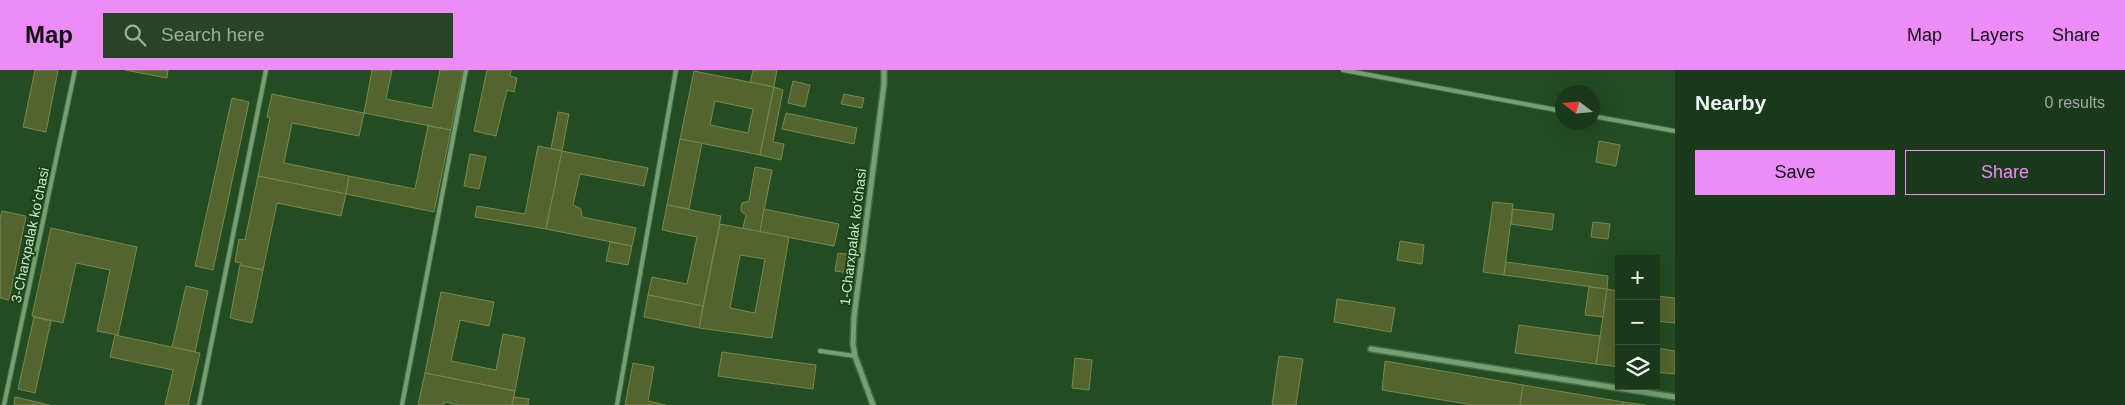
<!DOCTYPE html>
<html lang="en">
<head>
<meta charset="utf-8">
<style>
	body { margin:0; font-family:Helvetica,sans-serif; background:#274427; color:#f1f3f6 }
	.controls { position:absolute; right:15px; bottom:15px; display:grid; overflow:hidden; border-radius:0px; box-shadow:0 5px 20px #0002 }
	.controls button { width:45px; height:45px; display:grid; place-items:center; padding:0; border:0; border-bottom:1px solid #385339; background:#1a391a; color:#f1f3f6; font:25px sans-serif }
	.compass { position:absolute; left:1555px; top:15px; width:45px; height:45px; border-radius:50%; background:#1a391a; box-shadow:0 5px 20px #0002; rotate:286deg }
	.list { margin:0; padding:0; list-style:none }
	h2 { display:flex; justify-content:space-between; align-items:center; height:65px; margin:0; padding:0 20px; font-size:21px }
	h2 small { font-size:16px; font-weight:400; color:#9faca2 }
	.actions { display:flex; gap:10px; padding:15px 20px }
	.actions a { flex:1; padding:11px 0; border:1px solid #ed8cf9; border-radius:0px; text-align:center; font-size:18px; color:#ed8cf9 }
	.actions .main { background:#ed8cf9; color:#111 }
	.icon { flex:none; width:28px; height:28px; fill:none; stroke:currentColor; stroke-width:2; stroke-linecap:round; stroke-linejoin:round }
	.map { position:relative; flex:none; width:1675px; height:335px; overflow:hidden }
	header { display:flex; align-items:center; gap:30px; box-sizing:border-box; height:70px; padding:0 25px; background:#ed8cf9; color:#111 }
	header strong { font-size:24px }
	nav { display:flex; gap:28px; margin-inline-start:auto; font-size:18px }
	.search { width:350px; height:45px; background:#274427; display:flex; align-items:center; gap:12px; box-sizing:border-box; padding:0 18px; border-radius:0px; color:#9faca2; font-size:19px }
	main { display:flex }
	aside { flex:1; background:#1a391a }
	.map>svg:first-child { display:block }
	.building { fill:#54642d; stroke:#778950; fill-rule:evenodd }
	.lines { fill:none; stroke-linecap:round; stroke-linejoin:round }
	.service-casing { stroke:#446844; stroke-width:6 }
	.minor-casing { stroke:#446844; stroke-width:8 }
	.service { stroke:#74a072; stroke-width:4 }
	.minor { stroke:#74a072; stroke-width:5 }
	.labels { text-anchor:middle; stroke-width:4; stroke-linejoin:round; paint-order:stroke }
	.street-label { font-size:14px; fill:#d3ead1; stroke:#184117 }
</style>
</head>
<body>
<header>
<strong>Map</strong>
<div class="search"><svg class="icon" aria-label="search" viewBox="0 0 24 24"><circle cx="10" cy="10" r="6"/><path d="M15 15l6 6"/></svg>Search here</div>
<nav><a>Map</a><a>Layers</a><a>Share</a></nav>
</header>
<main>
<div class="map">
<svg width="1675" height="335" viewBox="0 0 1675 335">
	<rect width="100%" height="100%" fill="#234c22"/>
	<g class="building">
		<path d="M35,0H58L46,62L23,57Z"/>
		<path d="M125,0H168L167,8Z"/>
		<path d="M372,0H392L386,29L432,38L440,0H463L451,60L364,43Z"/>
		<path d="M487,0H511L510,6L517,8L514,22L507,20L496,66L474,61Z"/>
		<path d="M753,0H777L774,17L750,13Z"/>
		<path d="M694,1L774,17L760,85L680,69ZM715,31L753,39L748,63L710,55Z"/>
		<path d="M793,11L810,15L805,37L788,33Z"/>
		<path d="M774,17L783,20L773,72L784,74L781,90L760,85Z"/>
		<path d="M272,24L364,43L359,66L292,53L284,93L349,106L346,124L258,106L270,48L267,47Z"/>
		<path d="M844,24L864,28L862,38L841,34Z"/>
		<path d="M232,28L249,32L213,200L195,196Z"/>
		<path d="M558,42L569,44L562,81L551,79Z"/>
		<path d="M786,43L857,58L854,74L782,59Z"/>
		<path d="M428,56L451,60L434,142L346,124L349,106L415,119Z"/>
		<path d="M680,69L702,73L689,139L667,135Z"/>
		<path d="M1599,71L1620,75L1616,96L1596,92Z"/>
		<path d="M538,76L562,81L546,159L475,147L477,136L525,144Z"/>
		<path d="M562,81L648,98L644,116L580,104L573,135L581,139L582,147L636,158L632,176L546,159Z"/>
		<path d="M470,84L486,87L479,119L464,116Z"/>
		<path d="M755,97L772,100L760,162L743,158L746,145L741,141V137L742,133L749,131Z"/>
		<path d="M258,106L346,124L341,146L277,133L263,200L240,195L241,193L235,192L239,169L245,170Z"/>
		<path d="M1493,132L1513,134L1504,205L1483,202Z"/>
		<path d="M667,135L721,146L703,236L648,225L652,207L687,214L697,167L662,160Z"/>
		<path d="M764,139L839,154L834,176L760,162Z"/>
		<path d="M1513,139L1554,144L1552,160L1511,154Z"/>
		<path d="M2,141L26,146L9,230L0,228V149Z"/>
		<path d="M1593,152L1610,154L1608,169L1591,167Z"/>
		<path d="M720,154L789,167L772,268L699,258ZM740,185L765,189L755,243L730,238Z"/>
		<path d="M51,158L137,177L118,265L97,261L110,200L76,193L63,253L32,246Z"/>
		<path d="M1400,171L1424,175L1422,194L1397,190Z"/>
		<path d="M610,172L632,176L628,195L606,191Z"/>
		<path d="M838,183L854,185L851,203L835,201Z"/>
		<path d="M1506,192L1608,206L1607,219L1504,205Z"/>
		<path d="M240,195L263,200L252,253L230,248Z"/>
		<path d="M186,216L208,221L195,282L172,277Z"/>
		<path d="M1589,217L1607,219L1603,247L1585,245Z"/>
		<path d="M1607,219L1619,221V297L1596,294Z"/>
		<path d="M441,222L494,232L489,256L460,250L451,291L496,300L503,264L525,268L515,321L425,303Z"/>
		<path d="M648,225L703,236L699,258L644,247Z"/>
		<path d="M1656,226L1675,228V253L1656,251Z"/>
		<path d="M1337,229L1395,238L1391,262L1334,252Z"/>
		<path d="M34,247L51,251L35,323L18,319Z"/>
		<path d="M1519,255L1600,266L1596,294L1515,283Z"/>
		<path d="M115,265L200,283L188,335H165L173,300L110,287Z"/>
		<path d="M1656,278L1675,281V304L1656,302Z"/>
		<path d="M722,282L816,295L813,319L718,306Z"/>
		<path d="M1279,286L1303,289L1296,335H1272Z"/>
		<path d="M1075,288L1092,290L1089,320L1072,318Z"/>
		<path d="M1385,291L1523,315L1520,335H1473L1382,320Z"/>
		<path d="M633,293L654,297L648,331L666,335H625Z"/>
		<path d="M425,303L515,321L512,335H460L444,332V335H418Z"/>
		<path d="M1523,315L1623,332V335H1520Z"/>
		<path d="M15,327L50,335H14Z"/>
		<path d="M514,327L529,329L528,335H512Z"/>
		<path d="M1623,332L1646,335H1623Z"/>
	</g>
	<g class="lines">
		<defs>
			<g id="service">
				<path d="M1343,0L1562,41"/>
				<path d="M1592,46L1675,61"/>
				<path d="M820,281L855,286"/>
				<path d="M4,335L75,0"/>
				<path d="M199,335L266,0"/>
				<path d="M402,335L466,0"/>
				<path d="M617,335L676,0"/>
			</g>
			<g id="minor">
				<path d="M1371,279L1675,327"/>
				<path d="M873,335L855,286L853,274L854,247L884,14V0"/>
			</g>
		</defs>
		<use href="#service" class="service-casing"/>
		<use href="#minor" class="minor-casing"/>
		<use href="#service" class="service"/>
		<use href="#minor" class="minor"/>
	</g>
	<g class="labels">
		<g class="street-label">
			<text transform="translate(30 165) rotate(-78)" y="5">3-Charxpalak koʻchasi</text>
			<text transform="translate(853 167) rotate(-83)" y="5">1-Charxpalak koʻchasi</text>
		</g>
	</g>
</svg>
<div class="controls">
<button>+</button>
<button>−</button>
<button><svg class="icon" aria-label="layers" viewBox="0 0 24 24"><path d="M12 4l9 5-9 5-9-5zM3 14l9 5 9-5"/></svg></button>
</div>
<svg class="compass" viewBox="-18 -18 36 36"><path d="M0-13l5 13h-10z" fill="#e53935"/><path d="M0 13l5-13h-10z" fill="#9faca2"/></svg>
</div>
<aside>
<h2>Nearby<small>0 results</small></h2>
<ul class="list">
</ul>
<div class="actions"><a class="main">Save</a><a>Share</a></div>
</aside>
</main>
</body>
</html>
